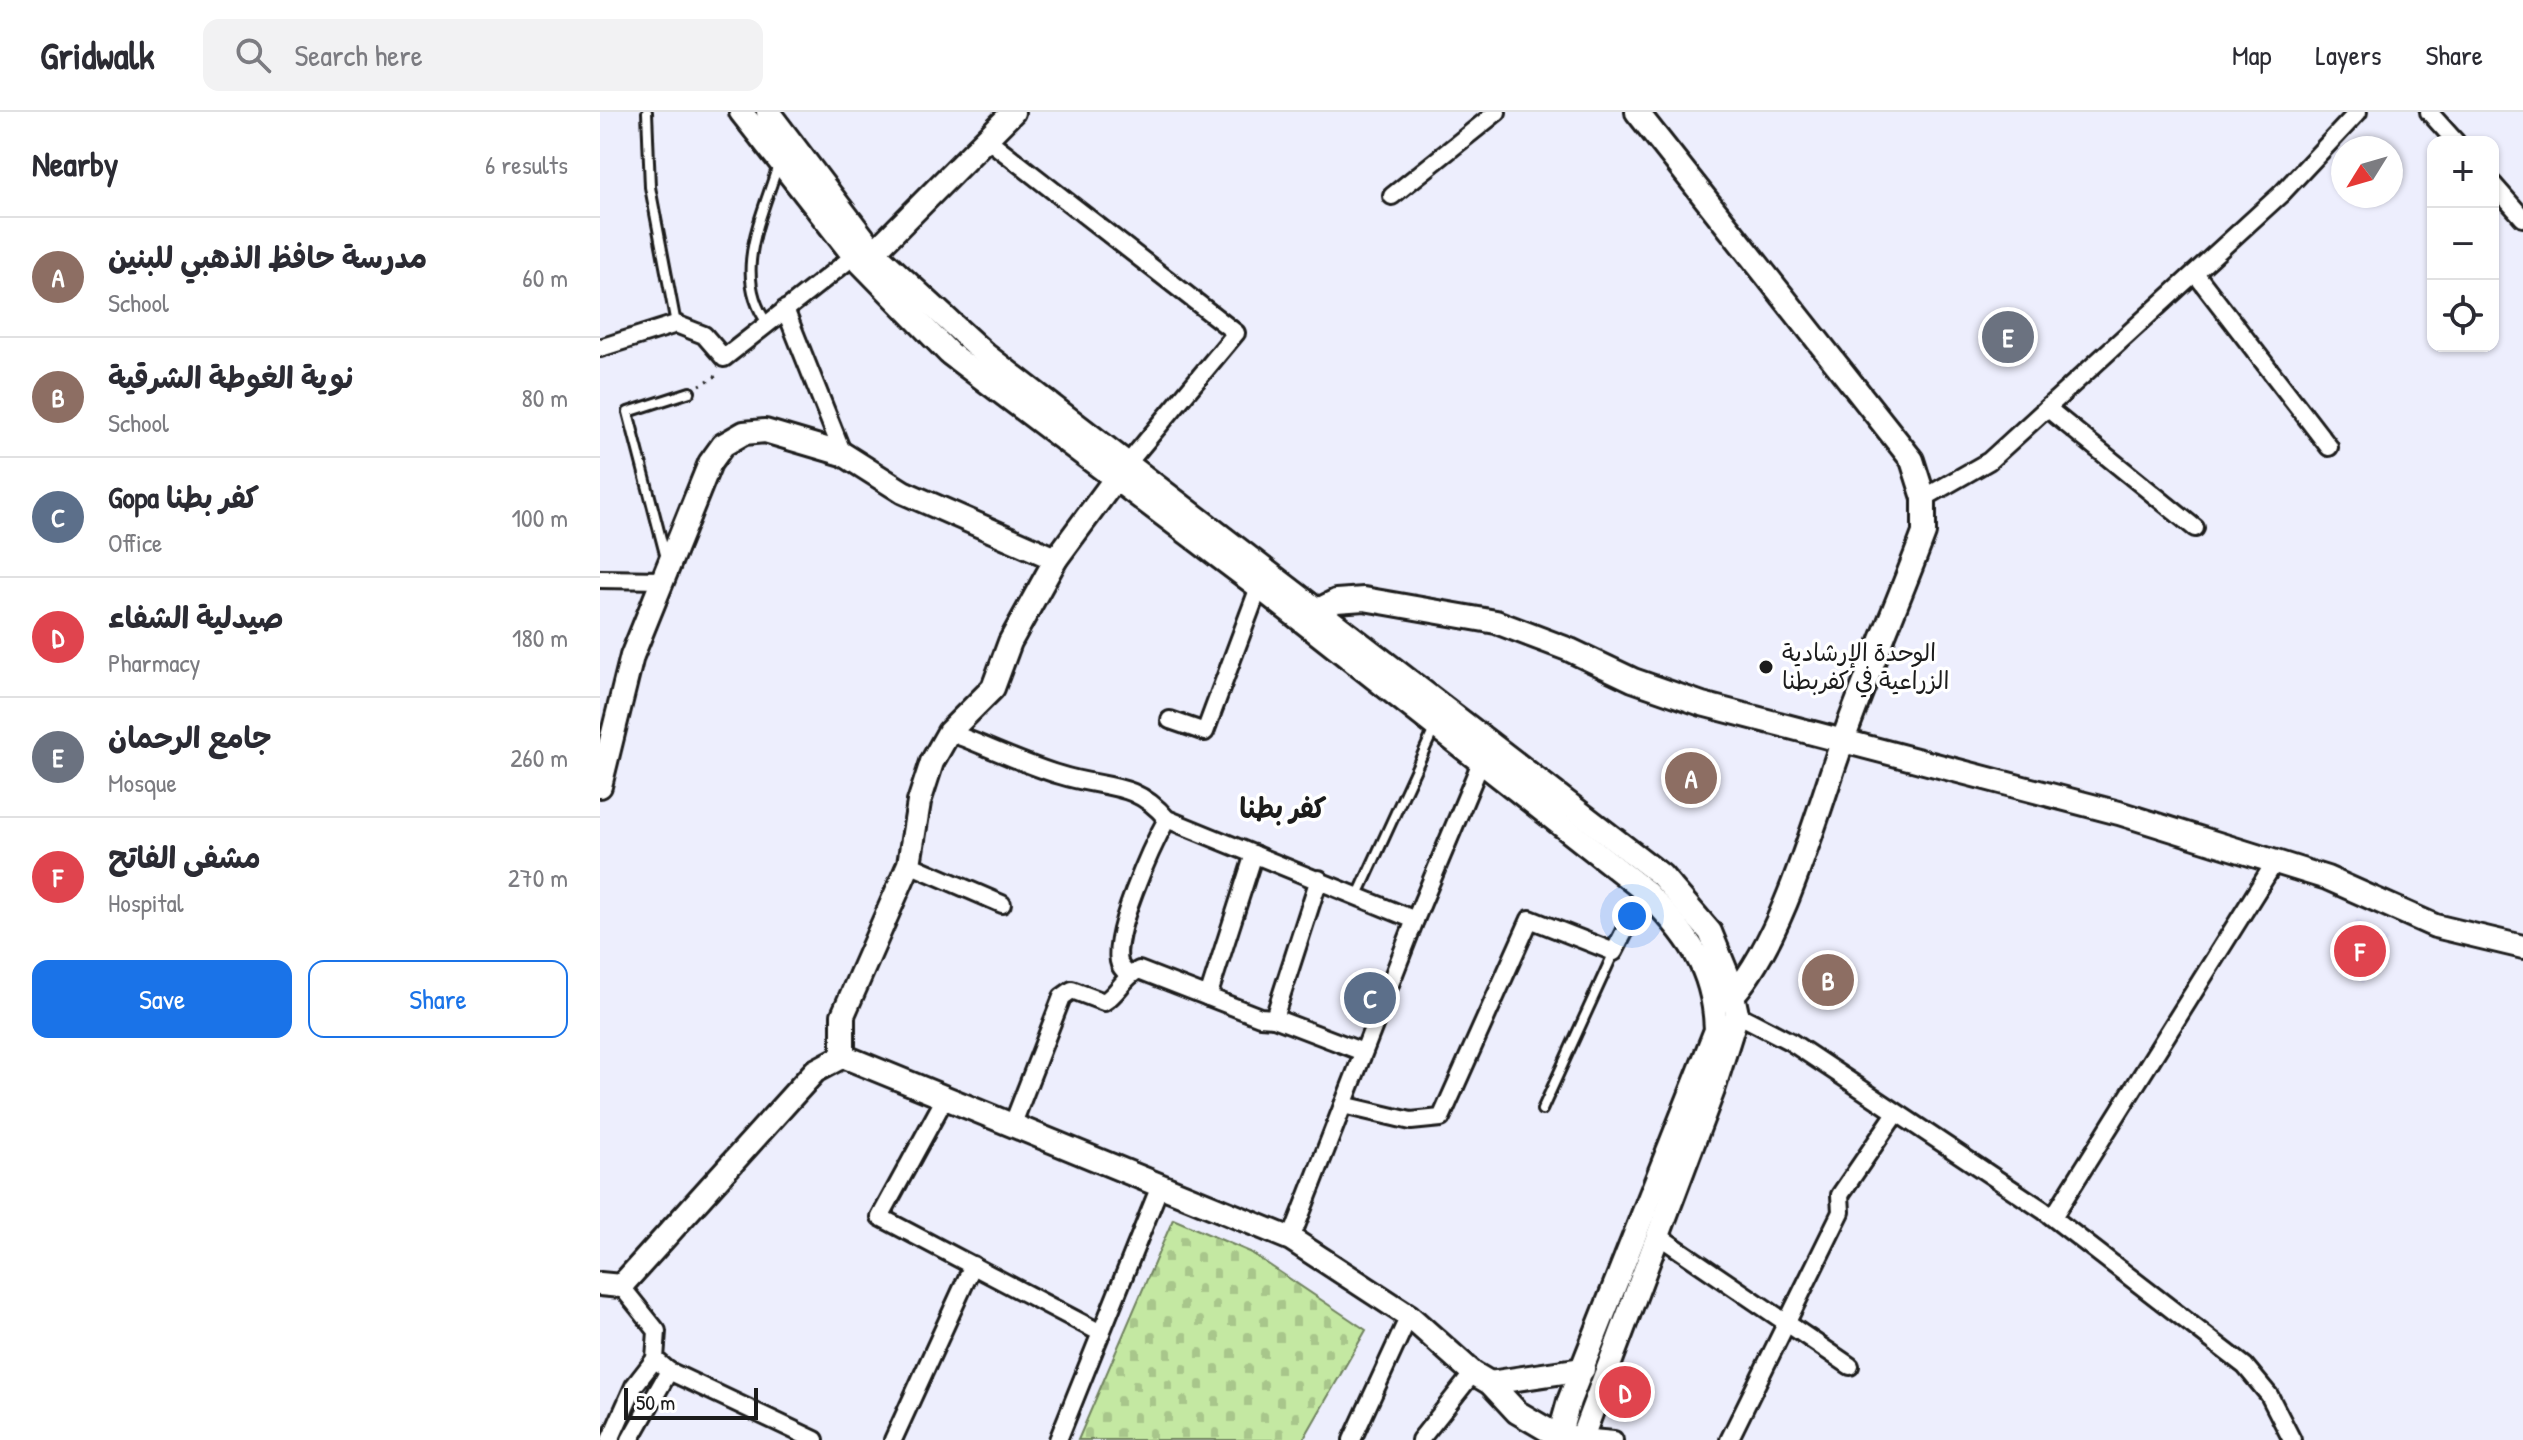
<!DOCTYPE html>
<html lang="en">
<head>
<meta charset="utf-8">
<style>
	body { margin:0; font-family:"Patrick Hand","Playpen Sans Arabic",sans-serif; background:#f2f2f3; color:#2b2b33 }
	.controls { position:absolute; right:24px; top:24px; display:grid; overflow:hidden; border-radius:16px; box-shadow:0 2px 6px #0004 }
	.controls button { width:72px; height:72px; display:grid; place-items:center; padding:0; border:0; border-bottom:2px solid #e1e1e2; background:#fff; color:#2b2b33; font:40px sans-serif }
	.compass { position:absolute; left:1731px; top:24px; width:72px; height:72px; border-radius:50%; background:#fff; box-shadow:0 2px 6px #0004; rotate:233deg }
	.scale { position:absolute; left:24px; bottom:20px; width:134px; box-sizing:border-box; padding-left:8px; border:4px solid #1c1c1c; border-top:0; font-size:22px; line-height:28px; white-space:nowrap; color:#1c1c1c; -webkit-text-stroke:6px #fff; paint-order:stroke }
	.you { position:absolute; left:1032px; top:804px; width:28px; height:28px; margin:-20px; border:6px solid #fff; border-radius:50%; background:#1a73e8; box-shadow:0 0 0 12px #1a73e833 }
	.badge { display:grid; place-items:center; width:52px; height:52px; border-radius:50%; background:#1a73e8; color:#fff; font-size:26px; font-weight:700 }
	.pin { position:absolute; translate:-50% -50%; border:4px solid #fff; box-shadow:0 2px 8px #0006 }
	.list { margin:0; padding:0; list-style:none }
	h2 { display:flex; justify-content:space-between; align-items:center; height:104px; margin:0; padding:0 32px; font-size:34px }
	h2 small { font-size:26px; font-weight:400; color:#7c7c81 }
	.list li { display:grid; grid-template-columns:52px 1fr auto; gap:24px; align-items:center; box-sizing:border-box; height:120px; padding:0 32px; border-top:2px solid #e1e1e2 }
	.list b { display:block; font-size:30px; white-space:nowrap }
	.list p { margin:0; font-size:26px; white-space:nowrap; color:#7c7c81 }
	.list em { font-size:26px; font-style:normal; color:#7c7c81 }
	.actions { display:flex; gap:16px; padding:24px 32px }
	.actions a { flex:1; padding:18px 0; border:2px solid #1a73e8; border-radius:16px; text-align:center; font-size:28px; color:#1a73e8 }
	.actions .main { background:#1a73e8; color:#fff }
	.icon { flex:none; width:44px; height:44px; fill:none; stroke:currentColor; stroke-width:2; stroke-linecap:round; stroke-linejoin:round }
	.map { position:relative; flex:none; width:1923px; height:1328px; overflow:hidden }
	header { display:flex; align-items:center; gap:48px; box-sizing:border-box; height:112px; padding:0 40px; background:#fff; border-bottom:2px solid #e1e1e2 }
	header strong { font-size:38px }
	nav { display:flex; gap:44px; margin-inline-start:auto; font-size:28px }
	.search { width:560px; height:72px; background:#f2f2f3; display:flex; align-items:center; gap:20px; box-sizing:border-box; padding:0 28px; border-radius:16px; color:#7c7c81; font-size:30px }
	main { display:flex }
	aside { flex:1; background:#fff }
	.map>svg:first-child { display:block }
	.built { fill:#e1e2fc }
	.cemetery { fill:url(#cemetery-stones); stroke:#70825f; stroke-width:2 }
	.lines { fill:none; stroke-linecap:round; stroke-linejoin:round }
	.lane-casing { stroke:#1c1c1c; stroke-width:14 }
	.street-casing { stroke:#1c1c1c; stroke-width:22 }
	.secondary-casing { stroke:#1c1c1c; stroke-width:28 }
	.path { stroke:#1c1c1c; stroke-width:3; stroke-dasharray:2 6; stroke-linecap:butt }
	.lane { stroke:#fff; stroke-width:8 }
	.street { stroke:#fff; stroke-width:16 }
	.secondary { stroke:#fff; stroke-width:22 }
	.poi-dot { fill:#1c1c1c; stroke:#fff; stroke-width:3 }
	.labels { text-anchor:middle; stroke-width:7; stroke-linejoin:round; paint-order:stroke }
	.poi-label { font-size:24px; fill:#1c1c1c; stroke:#fff; text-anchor:start }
	.quarter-label { font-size:28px; font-weight:bold; fill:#1c1c1c; stroke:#fff }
</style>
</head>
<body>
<header>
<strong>Gridwalk</strong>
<div class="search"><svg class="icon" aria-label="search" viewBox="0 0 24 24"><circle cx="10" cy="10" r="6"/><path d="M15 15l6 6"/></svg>Search here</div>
<nav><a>Map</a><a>Layers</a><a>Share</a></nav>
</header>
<main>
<aside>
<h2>Nearby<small>6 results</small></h2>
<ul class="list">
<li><span class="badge" style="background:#8d6e63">A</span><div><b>مدرسة حافظ الذهبي للبنين</b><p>School</p></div><em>60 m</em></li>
<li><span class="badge" style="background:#8d6e63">B</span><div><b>نوية الغوطة الشرقية</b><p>School</p></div><em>80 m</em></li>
<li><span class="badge" style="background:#5c6f8a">C</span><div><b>Gopa كفر بطنا</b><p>Office</p></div><em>100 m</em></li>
<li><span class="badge" style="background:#e0444e">D</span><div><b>صيدلية الشفاء</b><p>Pharmacy</p></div><em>180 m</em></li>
<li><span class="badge" style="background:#6b7280">E</span><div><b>جامع الرحمان</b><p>Mosque</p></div><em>260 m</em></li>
<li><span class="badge" style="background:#e0444e">F</span><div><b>مشفى الفاتح</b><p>Hospital</p></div><em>270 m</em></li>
</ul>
<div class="actions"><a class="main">Save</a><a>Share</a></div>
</aside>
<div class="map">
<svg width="1923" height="1328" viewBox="0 0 1923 1328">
	<defs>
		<pattern id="cemetery-stones" width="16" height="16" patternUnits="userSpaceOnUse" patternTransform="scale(2)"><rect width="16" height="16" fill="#c4e8a2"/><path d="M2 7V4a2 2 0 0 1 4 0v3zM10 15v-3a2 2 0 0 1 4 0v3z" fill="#a8c68b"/></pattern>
	</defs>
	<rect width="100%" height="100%" fill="#edeefd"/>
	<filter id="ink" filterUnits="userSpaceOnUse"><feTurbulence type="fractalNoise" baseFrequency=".0125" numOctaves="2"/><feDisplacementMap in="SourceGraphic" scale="16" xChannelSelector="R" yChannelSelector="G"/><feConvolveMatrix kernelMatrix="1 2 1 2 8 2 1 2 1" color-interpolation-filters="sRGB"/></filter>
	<g filter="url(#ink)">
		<path class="built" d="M1757,807L1788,828L1763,871L1733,850Z"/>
		<path class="cemetery" d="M573,1107L650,1140L766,1218L703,1328H478Z"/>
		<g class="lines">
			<defs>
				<g id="lane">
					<path d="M47,0L50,75L76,212"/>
					<path d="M168,212C131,163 162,105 178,53"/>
					<path d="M66,446L28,300L90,280"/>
					<path d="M758,783L835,615"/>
					<path d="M942,998L1014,840"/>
				</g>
				<g id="street">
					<path d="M1829,0L1856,30"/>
					<path d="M387,27L636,221L528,351"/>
					<path d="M1893,72L1923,106"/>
					<path d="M792,84L897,0"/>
					<path d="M1595,161L1729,335"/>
					<path d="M185,197L243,342"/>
					<path d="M0,236L76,212L104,223L124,246L254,144"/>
					<path d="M1447,296L1595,416"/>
					<path d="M1324,386L1389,349L1682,81L1758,0"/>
					<path d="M0,467L63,468"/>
					<path d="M570,608L605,620L659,475"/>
					<path d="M349,620C386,634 423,652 460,663C504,677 534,668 567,707L815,808"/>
					<path d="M309,752L402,792"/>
					<path d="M528,863C525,859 522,857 520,853C509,827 553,732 567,707"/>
					<path d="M608,885L654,742"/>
					<path d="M1137,902L1191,930L1443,1098L1645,1254L1669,1283L1692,1328"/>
					<path d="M674,906L719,767"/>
					<path d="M345,986L280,1105L501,1221"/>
					<path d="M743,993L811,1009L841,1006L930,807L1014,840L1045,779"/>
					<path d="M412,1014L462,885L472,878L504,890C519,881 523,865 539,858L660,905L674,906L763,940"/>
					<path d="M1453,1105L1675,750"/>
					<path d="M1056,1122L1250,1254"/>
					<path d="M691,1127L815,808L881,650"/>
					<path d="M21,1174L57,1219L55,1247L69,1259L215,1328"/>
					<path d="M981,1325L1014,1328"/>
					<path d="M10,1328L34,1274L55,1247"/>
					<path d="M30,1328L69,1259"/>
					<path d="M293,1328L373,1153"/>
					<path d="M458,1328L560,1074"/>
					<path d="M752,1328L809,1204"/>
					<path d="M820,1328L873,1261"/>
					<path d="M1129,1328L1241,1100L1240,1083L1296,1001"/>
				</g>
				<g id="secondary">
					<path d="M141,0L254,144L349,241L659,475L1045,779C1087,823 1114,854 1116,918L969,1289L958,1328"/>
					<path d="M168,0L274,140L386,243L1061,763L1110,820L1130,869L1137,902L1113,978L981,1328"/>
					<path d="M1037,0L1312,348L1324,386V421C1298,491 1267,561 1242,631C1215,706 1184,824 1134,882"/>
					<path d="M259,143L274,140L413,0"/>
					<path d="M720,497L736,489L764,487L896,510L970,538L1033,568L1102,592L1519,701L1727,766L1835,814L1923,835"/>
					<path d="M0,674L32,544L110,351L123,333L144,321L165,319L243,342L303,380L456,447"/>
					<path d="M243,944L691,1127L809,1204L873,1261L890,1271L917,1300L958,1324L972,1325"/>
					<path d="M0,1172L21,1174L215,959L243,944V903L309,752L319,690L332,650L349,620L393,576L410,530L456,447L524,355"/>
					<path d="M890,1271L983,1257"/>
				</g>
			</defs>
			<use href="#lane" class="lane-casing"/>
			<use href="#street" class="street-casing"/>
			<use href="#secondary" class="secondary-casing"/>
			<path class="path" d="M100,273L118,263"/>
			<use href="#lane" class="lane"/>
			<use href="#street" class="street"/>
			<use href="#secondary" class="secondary"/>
		</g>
	</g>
	<circle class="poi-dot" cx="1166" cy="555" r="8"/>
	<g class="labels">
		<g class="poi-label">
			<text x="1182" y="549">الوحدة الإرشادية<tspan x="1182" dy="28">الزراعية في كفربطنا</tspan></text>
		</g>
		<g class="quarter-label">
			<text x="683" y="706">كفر بطنا</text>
		</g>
	</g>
</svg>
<div class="controls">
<button>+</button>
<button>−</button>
<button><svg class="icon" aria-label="locate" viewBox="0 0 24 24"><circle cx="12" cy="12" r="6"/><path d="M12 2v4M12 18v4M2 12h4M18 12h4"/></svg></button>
</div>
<svg class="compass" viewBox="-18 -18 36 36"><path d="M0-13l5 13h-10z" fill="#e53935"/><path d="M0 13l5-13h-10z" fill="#7c7c81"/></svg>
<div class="scale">50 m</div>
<div class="you"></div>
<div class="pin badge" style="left:1091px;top:666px;background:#8d6e63">A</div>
<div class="pin badge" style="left:1228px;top:868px;background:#8d6e63">B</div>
<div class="pin badge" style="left:770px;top:886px;background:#5c6f8a">C</div>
<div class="pin badge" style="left:1025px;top:1280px;background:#e0444e">D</div>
<div class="pin badge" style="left:1408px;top:225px;background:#6b7280">E</div>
<div class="pin badge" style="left:1760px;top:839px;background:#e0444e">F</div>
</div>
</main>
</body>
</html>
